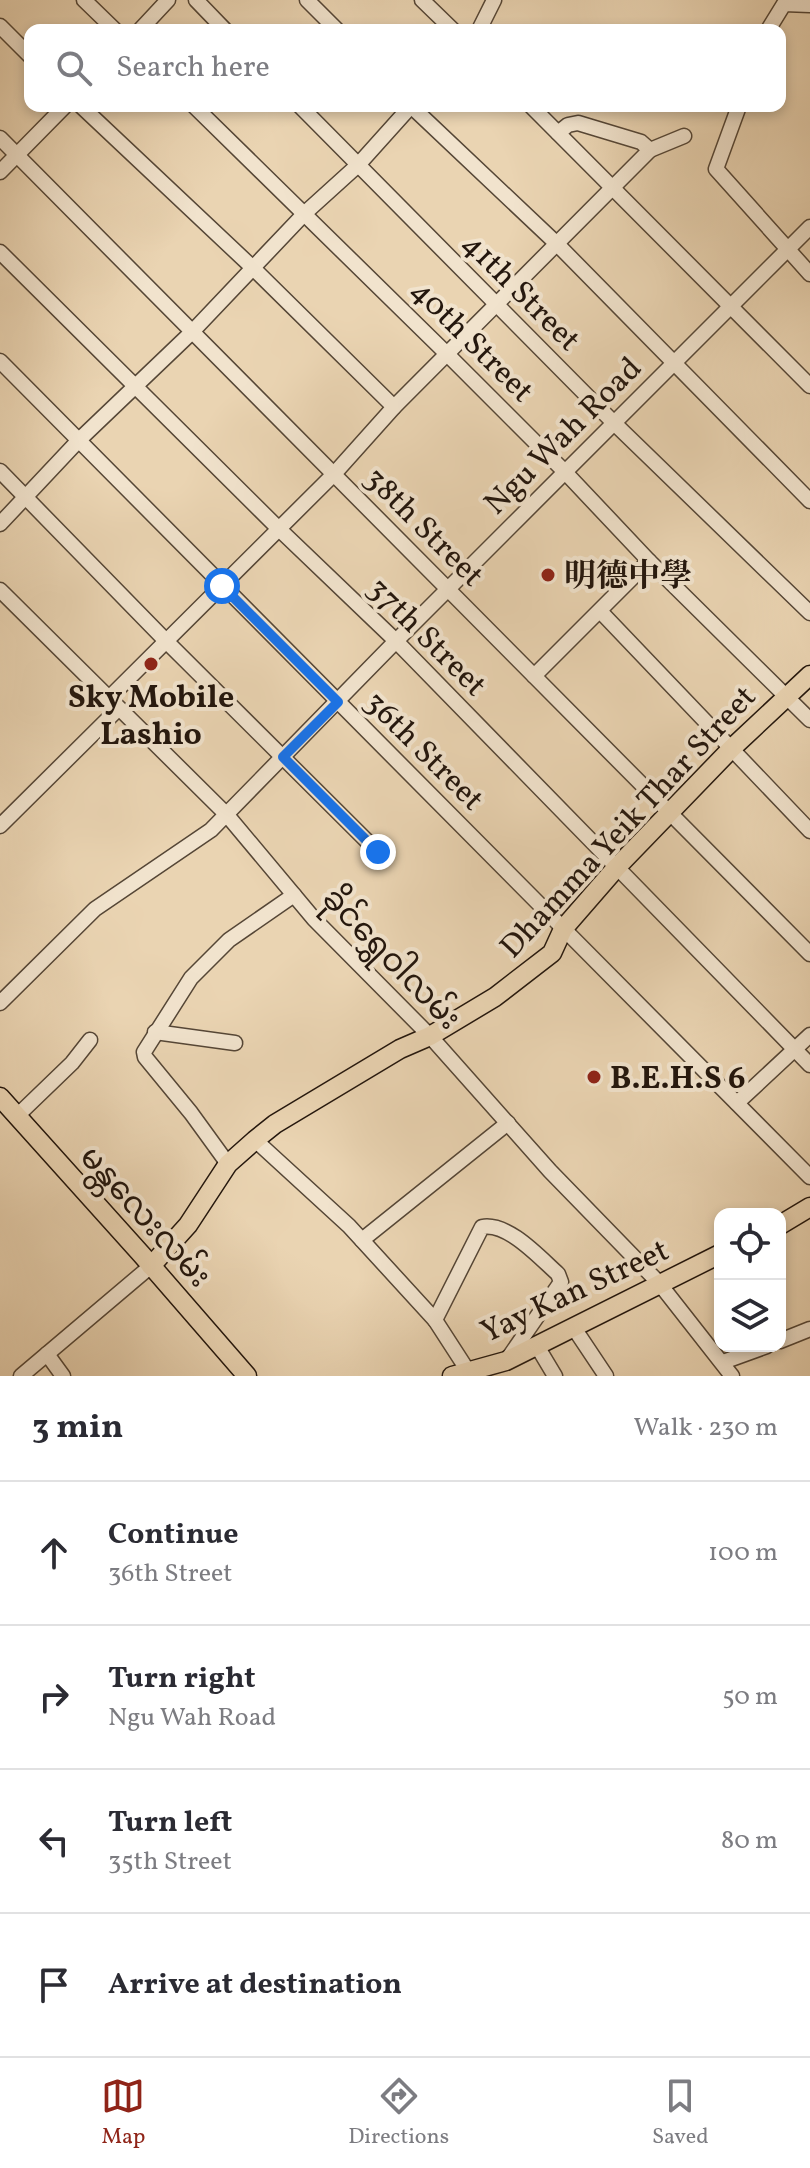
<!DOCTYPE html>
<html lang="en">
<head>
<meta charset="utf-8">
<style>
	body { margin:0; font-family:Vollkorn,"Noto Serif SC","Noto Sans Myanmar",serif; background:#f2f2f3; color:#2b2b33 }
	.controls { position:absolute; right:24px; bottom:24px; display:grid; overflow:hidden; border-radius:16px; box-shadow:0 4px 12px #0003 }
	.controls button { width:72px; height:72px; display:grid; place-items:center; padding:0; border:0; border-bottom:2px solid #e1e1e2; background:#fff; color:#2b2b33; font:40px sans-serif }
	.stop { position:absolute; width:24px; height:24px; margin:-18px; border:6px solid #1a73e8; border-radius:50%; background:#fff }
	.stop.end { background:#1a73e8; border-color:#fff; box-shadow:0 2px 8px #0008 }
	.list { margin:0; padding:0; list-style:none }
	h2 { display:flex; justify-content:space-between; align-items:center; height:104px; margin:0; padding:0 32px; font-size:34px }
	h2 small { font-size:26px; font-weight:400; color:#7c7c81 }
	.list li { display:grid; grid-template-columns:52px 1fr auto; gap:24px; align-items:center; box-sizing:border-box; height:144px; padding:0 32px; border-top:2px solid #e1e1e2 }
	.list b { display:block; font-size:30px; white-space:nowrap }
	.list p { margin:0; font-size:26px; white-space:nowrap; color:#7c7c81 }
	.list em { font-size:26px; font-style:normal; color:#7c7c81 }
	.icon { flex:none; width:44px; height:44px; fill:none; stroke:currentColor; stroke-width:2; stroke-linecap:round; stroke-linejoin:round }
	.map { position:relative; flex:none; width:810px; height:1376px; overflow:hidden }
	.search { position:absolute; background:#fff; box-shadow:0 4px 12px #0003; left:24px; right:24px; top:24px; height:88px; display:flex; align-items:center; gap:20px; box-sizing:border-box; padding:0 28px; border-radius:16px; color:#7c7c81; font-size:30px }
	.sheet { height:680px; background:#fff }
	nav { display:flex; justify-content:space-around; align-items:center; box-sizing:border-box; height:112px; border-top:2px solid #e1e1e2; background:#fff; font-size:22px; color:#7c7c81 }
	nav a { display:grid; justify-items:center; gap:4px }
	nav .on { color:#8f2418 }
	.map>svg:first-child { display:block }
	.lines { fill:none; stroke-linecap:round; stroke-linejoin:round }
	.minor-casing { stroke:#554636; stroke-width:17 }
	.major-casing { stroke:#23160d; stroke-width:21 }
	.minor { stroke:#f1e3cd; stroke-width:14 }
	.major { stroke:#ead4b2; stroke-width:18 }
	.route { stroke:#1a73e8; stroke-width:10 }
	.poi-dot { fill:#8f2418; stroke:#f1e3cd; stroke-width:3 }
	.labels { text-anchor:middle; stroke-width:8; stroke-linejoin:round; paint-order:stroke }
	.street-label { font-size:32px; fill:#23160d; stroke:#f1e3cd }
	.poi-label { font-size:32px; font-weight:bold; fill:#23160d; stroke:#f1e3cd; text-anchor:start }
</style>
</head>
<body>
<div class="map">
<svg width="810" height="1376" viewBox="0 0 810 1376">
	<rect width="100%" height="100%" fill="#ead4b2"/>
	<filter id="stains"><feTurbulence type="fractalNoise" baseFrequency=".0025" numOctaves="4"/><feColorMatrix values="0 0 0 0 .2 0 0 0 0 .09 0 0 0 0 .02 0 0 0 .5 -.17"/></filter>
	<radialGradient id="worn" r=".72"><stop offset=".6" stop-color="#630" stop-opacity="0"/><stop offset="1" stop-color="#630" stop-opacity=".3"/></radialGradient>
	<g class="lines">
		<defs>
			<g id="minor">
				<path d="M84,0L115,30"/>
				<path d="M196,0L225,30"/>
				<path d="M307,0L337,30"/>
				<path d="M422,0L453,30"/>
				<path d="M0,26L30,56"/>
				<path d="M140,30L168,0"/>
				<path d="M479,30L494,0"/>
				<path d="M768,30L784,4L810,5"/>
				<path d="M81,106L253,268L394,407"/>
				<path d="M194,106L447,354L565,472L649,561L810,720"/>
				<path d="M300,106L614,423L810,613"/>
				<path d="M411,106L557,244L810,501"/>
				<path d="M531,106L810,386"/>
				<path d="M739,106L716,169L810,274"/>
				<path d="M558,133L568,125L578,123L641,142L650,150"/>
				<path d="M0,138L810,954"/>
				<path d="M0,172L65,106"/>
				<path d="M0,252L279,529L396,641L810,1065"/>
				<path d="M0,361L810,1177"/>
				<path d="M0,471L166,641L378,852"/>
				<path d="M0,524L79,440L192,332L305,213L358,165L411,106"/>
				<path d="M0,590L227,815L314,919L430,1036L550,1171L659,1283L732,1376"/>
				<path d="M600,611L810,831"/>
				<path d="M534,676L649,561"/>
				<path d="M108,699L334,474L394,407L650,150L684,136"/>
				<path d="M0,826L118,709"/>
				<path d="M0,1003L95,909L211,830L396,641L810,227"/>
				<path d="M155,1032L235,1043"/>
				<path d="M737,1103L810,1035"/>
				<path d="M17,1116L72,1063L90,1040"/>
				<path d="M255,1140L349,1226L435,1320L468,1371"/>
				<path d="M228,1164L191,1113L145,1057L144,1052L191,978L229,940L294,895"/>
				<path d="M362,1240L508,1123"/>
				<path d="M435,1320L482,1227C508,1222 540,1258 558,1274L561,1282L507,1360"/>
				<path d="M574,1328L606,1376"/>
				<path d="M780,1341L810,1329"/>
				<path d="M537,1346L555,1376"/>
				<path d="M47,1354L63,1376"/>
				<path d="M723,1362L767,1346"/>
				<path d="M21,1376L151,1266"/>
			</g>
			<g id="major">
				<path d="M0,1097L142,1255L247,1376"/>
				<path d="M780,1225L810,1207"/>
				<path d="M151,1266L188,1225L228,1164L255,1140L275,1124L400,1049L430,1036L495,997L552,953L563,929L616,868L731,749L810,675"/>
				<path d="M452,1376L506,1361L720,1254"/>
			</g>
		</defs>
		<use href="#minor" class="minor-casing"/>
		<use href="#major" class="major-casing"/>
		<use href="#minor" class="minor"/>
		<use href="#major" class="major"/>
	</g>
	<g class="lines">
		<path class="route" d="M222,586L338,702L283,757L378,852"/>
	</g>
	<g class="poi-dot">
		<circle cx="548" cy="575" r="8"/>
		<circle cx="151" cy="664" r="8"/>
		<circle cx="594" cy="1077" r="8"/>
	</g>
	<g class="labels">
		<g class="street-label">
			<text transform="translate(522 291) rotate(45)" y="11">41th Street</text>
			<text transform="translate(473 340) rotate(45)" y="11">40th Street</text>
			<text transform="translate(562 435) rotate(-45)" y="11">Ngu Wah Road</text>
			<text transform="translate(425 526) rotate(45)" y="11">38th Street</text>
			<text transform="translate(428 636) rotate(45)" y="11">37th Street</text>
			<text transform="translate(425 750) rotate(45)" y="11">36th Street</text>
			<text transform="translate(627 821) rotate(-47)" y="11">Dhamma Yeik Thar Street</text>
			<text transform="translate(392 958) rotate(46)" y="11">ခိုင်ရွှေဝါလမ်း</text>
			<text transform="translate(146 1216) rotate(48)" y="11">မန္တလေးလမ်း</text>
			<text transform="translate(574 1290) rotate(-25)" y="11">Yay Kan Street</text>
		</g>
		<g class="poi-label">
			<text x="564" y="586">明德中學</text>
			<text x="151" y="707" text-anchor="middle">Sky Mobile<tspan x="151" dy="37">Lashio</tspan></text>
			<text x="610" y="1088">B.E.H.S 6</text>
		</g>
	</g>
	<rect width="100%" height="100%" filter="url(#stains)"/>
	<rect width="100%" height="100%" fill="url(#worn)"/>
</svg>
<div class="controls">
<button><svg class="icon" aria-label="locate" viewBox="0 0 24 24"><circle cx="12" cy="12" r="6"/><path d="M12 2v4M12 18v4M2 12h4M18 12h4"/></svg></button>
<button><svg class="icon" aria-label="layers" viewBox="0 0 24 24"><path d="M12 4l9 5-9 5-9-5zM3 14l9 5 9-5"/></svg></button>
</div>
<div class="stop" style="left:222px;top:586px"></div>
<div class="stop end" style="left:378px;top:852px"></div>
<div class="search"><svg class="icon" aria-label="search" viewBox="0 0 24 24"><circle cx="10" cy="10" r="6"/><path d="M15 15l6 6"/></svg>Search here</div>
</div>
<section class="sheet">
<h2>3 min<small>Walk · 230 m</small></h2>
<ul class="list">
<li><svg class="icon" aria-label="ahead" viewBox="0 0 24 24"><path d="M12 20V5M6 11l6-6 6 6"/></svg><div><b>Continue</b><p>36th Street</p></div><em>100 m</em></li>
<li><svg class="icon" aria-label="right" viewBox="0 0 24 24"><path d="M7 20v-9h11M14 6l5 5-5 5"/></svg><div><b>Turn right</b><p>Ngu Wah Road</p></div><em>50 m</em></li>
<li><svg class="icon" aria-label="left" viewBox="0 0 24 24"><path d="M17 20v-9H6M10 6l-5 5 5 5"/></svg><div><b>Turn left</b><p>35th Street</p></div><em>80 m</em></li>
<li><svg class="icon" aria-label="arrive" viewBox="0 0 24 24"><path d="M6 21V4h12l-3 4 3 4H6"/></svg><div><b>Arrive at destination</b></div></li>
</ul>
</section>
<nav>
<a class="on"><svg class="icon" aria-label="map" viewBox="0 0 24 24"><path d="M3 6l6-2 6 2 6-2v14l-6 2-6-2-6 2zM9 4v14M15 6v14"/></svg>Map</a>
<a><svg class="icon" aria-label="directions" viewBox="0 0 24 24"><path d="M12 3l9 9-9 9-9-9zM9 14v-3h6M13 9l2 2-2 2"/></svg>Directions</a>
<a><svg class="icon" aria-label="saved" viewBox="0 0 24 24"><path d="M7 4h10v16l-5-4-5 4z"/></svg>Saved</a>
</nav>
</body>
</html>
